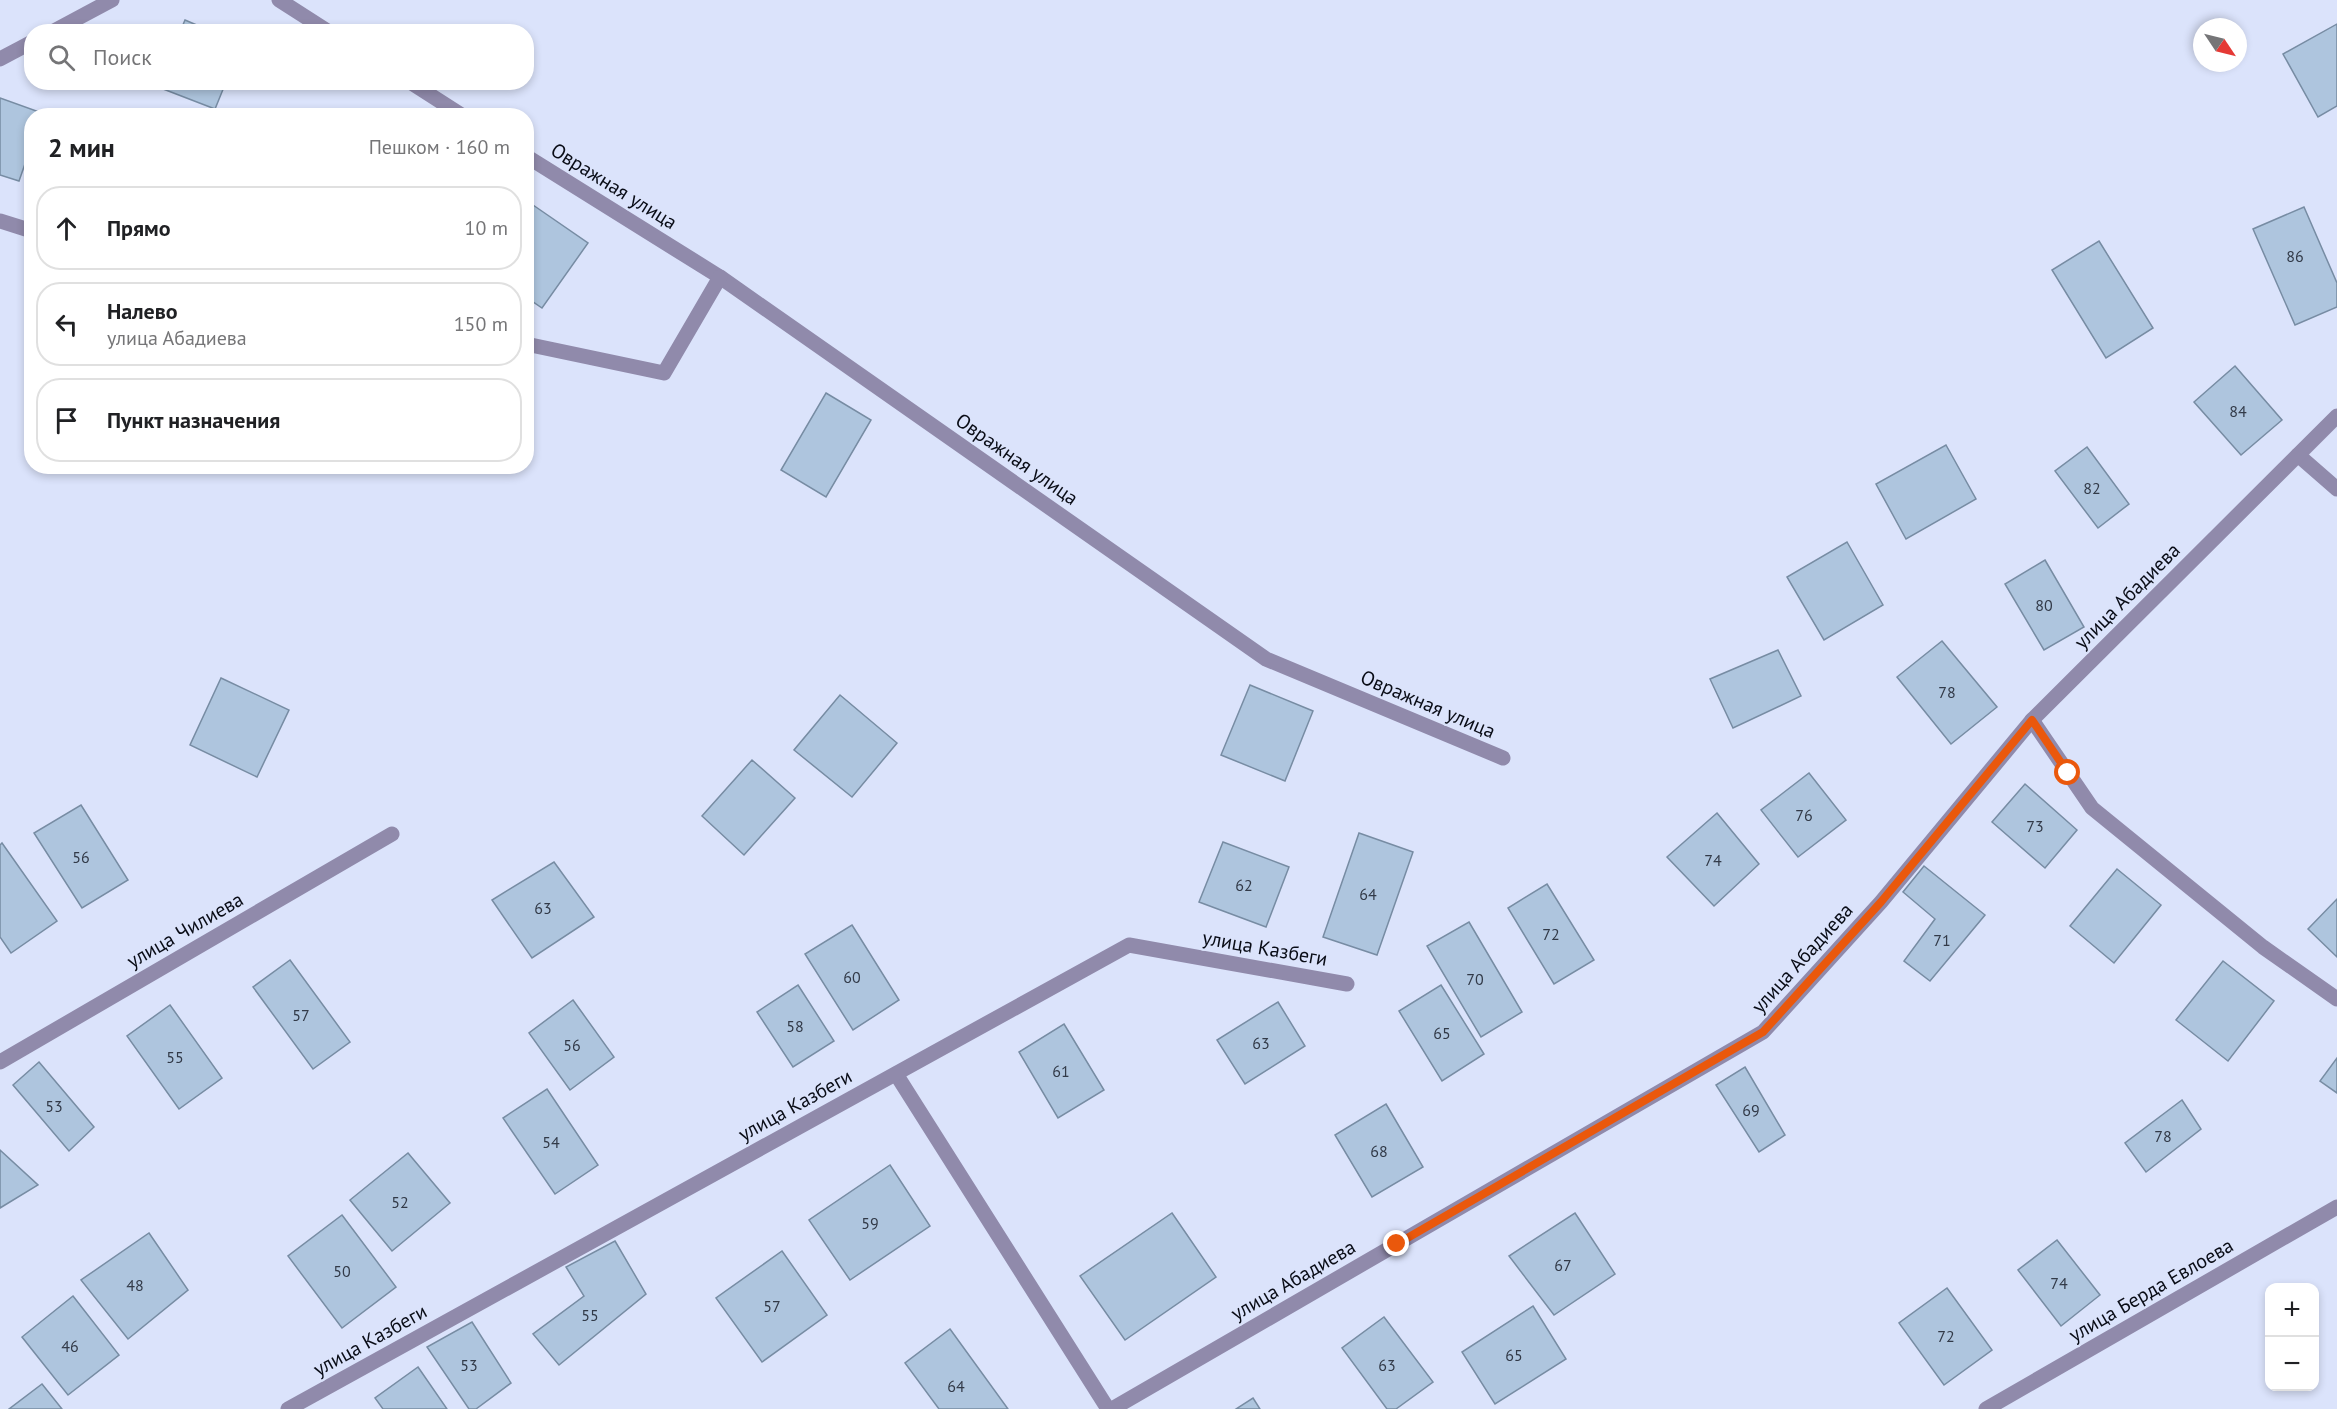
<!DOCTYPE html>
<html lang="ru">
<head>
<meta charset="utf-8">
<style>
	body { margin:0; font-family:"PT Sans",sans-serif; background:#f2f2f2; color:#202124 }
	.controls { position:absolute; right:18px; bottom:18px; display:grid; overflow:hidden; border-radius:12px; box-shadow:0 3px 9px #0003 }
	.controls button { width:54px; height:54px; display:grid; place-items:center; padding:0; border:0; border-bottom:2px solid #e0e0e0; background:#fff; color:#202124; font:30px sans-serif }
	.compass { position:absolute; left:2193px; top:18px; width:54px; height:54px; border-radius:50%; background:#fff; box-shadow:0 3px 9px #0003; rotate:125deg }
	.stop { position:absolute; width:18px; height:18px; margin:-14px; border:4px solid #ea580c; border-radius:50%; background:#fff }
	.stop.end { background:#ea580c; border-color:#fff; box-shadow:0 2px 6px #0008 }
	.list { margin:0; padding:0; list-style:none }
	h2 { display:flex; justify-content:space-between; align-items:center; height:78px; margin:0; padding:0 24px; font-size:26px }
	h2 small { font-size:20px; font-weight:400; color:#757577 }
	.list li { display:grid; grid-template-columns:39px 1fr auto; gap:18px; align-items:center; box-sizing:border-box; height:84px; margin:0 12px 12px; padding:0 12px; border:2px solid #e0e0e0; border-radius:24px }
	.list b { display:block; font-size:22px; white-space:nowrap }
	.list p { margin:0; font-size:20px; white-space:nowrap; color:#757577 }
	.list em { font-size:20px; font-style:normal; color:#757577 }
	.icon { flex:none; width:33px; height:33px; fill:none; stroke:currentColor; stroke-width:2; stroke-linecap:round; stroke-linejoin:round }
	.map { position:relative; flex:none; width:2337px; height:1409px; overflow:hidden }
	.search { position:absolute; background:#fff; box-shadow:0 3px 9px #0003; left:24px; top:24px; width:510px; height:66px; display:flex; align-items:center; gap:15px; box-sizing:border-box; padding:0 21px; border-radius:24px; color:#757577; font-size:22px }
	.panel { position:absolute; background:#fff; box-shadow:0 3px 9px #0003; left:24px; top:108px; width:510px; height:366px; border-radius:24px }
	.map>svg:first-child { display:block }
	.building { fill:#aec5de; stroke:#778ca3; stroke-width:1.5 }
	.lines { fill:none; stroke-linecap:round; stroke-linejoin:round }
	.minor { stroke:#908aab; stroke-width:15 }
	.route { stroke:#ea580c; stroke-width:8 }
	.labels { text-anchor:middle; stroke-width:4.5; stroke-linejoin:round; paint-order:stroke }
	.number-label { font-size:16px; fill:#323a48 }
	.street-label { font-size:20px; fill:#090c16; stroke:#dbe3fb }
</style>
</head>
<body>
<div class="map">
<svg width="2337" height="1409" viewBox="0 0 2337 1409">
	<rect width="100%" height="100%" fill="#dbe3fb"/>
	<g class="building">
		<path d="M185,20L213,32H180Z"/>
		<path d="M2337,24V106L2318,117L2283,54Z"/>
		<path d="M160,82H226L215,109L158,87Z"/>
		<path d="M0,98L42,113V116H32V144L19,181L0,175Z"/>
		<path d="M533,205L588,243L542,308L526,297V214Z"/>
		<path d="M2304,207L2337,283V307L2295,325L2253,229Z"/>
		<path d="M2099,241L2153,328L2106,358L2052,270Z"/>
		<path d="M2235,366L2282,420L2241,455L2194,402Z"/>
		<path d="M826,393L871,420L826,497L781,470Z"/>
		<path d="M1946,445L1976,499L1906,539L1876,484Z"/>
		<path d="M2087,447L2129,504L2098,528L2055,471Z"/>
		<path d="M1847,542L1883,605L1824,640L1787,577Z"/>
		<path d="M2045,560L2084,627L2044,650L2005,584Z"/>
		<path d="M1942,641L1997,707L1951,744L1897,677Z"/>
		<path d="M1778,650L1801,696L1733,728L1710,679Z"/>
		<path d="M221,678L289,710L257,777L190,745Z"/>
		<path d="M1250,685L1313,711L1285,781L1221,755Z"/>
		<path d="M840,695L897,743L852,797L794,750Z"/>
		<path d="M752,760L795,798L744,855L702,816Z"/>
		<path d="M1809,773L1846,820L1798,857L1761,810Z"/>
		<path d="M2025,784L2077,830L2045,868L1992,822Z"/>
		<path d="M81,805L128,880L82,908L34,833Z"/>
		<path d="M1717,813L1759,864L1714,906L1667,857Z"/>
		<path d="M1359,833L1413,852L1377,955L1323,937Z"/>
		<path d="M1223,842L1289,867L1266,927L1199,902Z"/>
		<path d="M2,843L57,921L11,953L0,937V845Z"/>
		<path d="M554,862L594,917L532,958L492,900Z"/>
		<path d="M1924,866L1985,915L1930,981L1904,961L1935,919L1903,892Z"/>
		<path d="M2117,869L2161,905L2114,963L2070,926Z"/>
		<path d="M1547,884L1594,960L1554,984L1508,908Z"/>
		<path d="M2337,899V957L2308,929Z"/>
		<path d="M1469,922L1522,1012L1481,1037L1427,946Z"/>
		<path d="M852,925L899,1000L853,1030L805,954Z"/>
		<path d="M290,960L350,1042L313,1069L253,987Z"/>
		<path d="M2223,961L2274,1001L2228,1061L2176,1020Z"/>
		<path d="M798,985L834,1041L793,1067L757,1012Z"/>
		<path d="M1441,985L1484,1054L1442,1081L1399,1011Z"/>
		<path d="M573,1000L614,1057L570,1090L529,1033Z"/>
		<path d="M1278,1002L1305,1046L1245,1084L1217,1040Z"/>
		<path d="M170,1005L222,1078L179,1109L127,1036Z"/>
		<path d="M1064,1024L1104,1090L1058,1118L1019,1052Z"/>
		<path d="M2337,1058V1093L2320,1081Z"/>
		<path d="M39,1062L94,1127L69,1151L13,1085Z"/>
		<path d="M1745,1067L1785,1135L1759,1152L1716,1085Z"/>
		<path d="M547,1089L598,1165L555,1194L503,1118Z"/>
		<path d="M2182,1100L2201,1129L2146,1172L2125,1143Z"/>
		<path d="M1386,1104L1423,1167L1372,1197L1335,1135Z"/>
		<path d="M0,1150L38,1185L0,1208Z"/>
		<path d="M408,1153L450,1203L392,1251L350,1200Z"/>
		<path d="M890,1165L930,1226L850,1280L809,1220Z"/>
		<path d="M1172,1213L1216,1277L1125,1340L1080,1276Z"/>
		<path d="M1575,1213L1615,1274L1554,1315L1509,1256Z"/>
		<path d="M342,1215L396,1287L342,1328L288,1256Z"/>
		<path d="M149,1233L188,1290L128,1339L81,1280Z"/>
		<path d="M2057,1240L2100,1295L2061,1326L2018,1270Z"/>
		<path d="M615,1241L646,1294L559,1365L533,1334L584,1296L566,1267Z"/>
		<path d="M782,1251L827,1315L762,1362L716,1298Z"/>
		<path d="M1947,1288L1992,1350L1944,1385L1899,1323Z"/>
		<path d="M73,1296L119,1355L68,1395L22,1337Z"/>
		<path d="M1533,1306L1566,1359L1495,1404L1462,1352Z"/>
		<path d="M1384,1317L1433,1382L1396,1409H1387L1342,1348Z"/>
		<path d="M472,1322L511,1383L476,1409H469L427,1347Z"/>
		<path d="M950,1329L1008,1409H939L905,1363Z"/>
		<path d="M418,1367L447,1409H383L375,1398Z"/>
		<path d="M42,1384L62,1409H9Z"/>
		<path d="M1253,1398L1260,1409H1236Z"/>
	</g>
	<g class="lines">
		<g class="minor">
			<path d="M279,0L329,32"/>
			<path d="M52,32L112,0"/>
			<path d="M0,59L32,42"/>
			<path d="M410,82L463,116"/>
			<path d="M526,156L720,277L1266,659L1503,758"/>
			<path d="M0,221L32,231"/>
			<path d="M526,344L664,373L720,277"/>
			<path d="M2298,455L2337,489"/>
			<path d="M2032,720L2092,808L2263,947L2337,999"/>
			<path d="M0,1062L392,834"/>
			<path d="M896,1074L1108,1409"/>
			<path d="M288,1409L1129,945L1347,984"/>
			<path d="M1112,1409L1763,1032L1881,902L2032,720L2337,416"/>
			<path d="M1986,1409L2337,1207"/>
		</g>
	</g>
	<g class="lines">
		<path class="route" d="M1397,1244L1763,1032L1881,902L2032,720L2068,773"/>
	</g>
	<g class="labels">
		<g class="number-label">
			<text x="2295" y="262">86</text>
			<text x="2238" y="417">84</text>
			<text x="2092" y="494">82</text>
			<text x="2044" y="611">80</text>
			<text x="1947" y="698">78</text>
			<text x="1804" y="821">76</text>
			<text x="2035" y="832">73</text>
			<text x="81" y="863">56</text>
			<text x="1713" y="866">74</text>
			<text x="1244" y="891">62</text>
			<text x="1368" y="900">64</text>
			<text x="543" y="914">63</text>
			<text x="1551" y="940">72</text>
			<text x="1942" y="946">71</text>
			<text x="852" y="983">60</text>
			<text x="1475" y="985">70</text>
			<text x="301" y="1021">57</text>
			<text x="795" y="1032">58</text>
			<text x="1442" y="1039">65</text>
			<text x="1261" y="1049">63</text>
			<text x="572" y="1051">56</text>
			<text x="175" y="1063">55</text>
			<text x="1061" y="1077">61</text>
			<text x="54" y="1112">53</text>
			<text x="1751" y="1116">69</text>
			<text x="2163" y="1142">78</text>
			<text x="551" y="1148">54</text>
			<text x="1379" y="1157">68</text>
			<text x="400" y="1208">52</text>
			<text x="870" y="1229">59</text>
			<text x="1563" y="1271">67</text>
			<text x="342" y="1277">50</text>
			<text x="2059" y="1289">74</text>
			<text x="135" y="1291">48</text>
			<text x="772" y="1312">57</text>
			<text x="590" y="1321">55</text>
			<text x="1946" y="1342">72</text>
			<text x="70" y="1352">46</text>
			<text x="1514" y="1361">65</text>
			<text x="469" y="1371">53</text>
			<text x="1387" y="1371">63</text>
			<text x="956" y="1392">64</text>
		</g>
		<g class="street-label">
			<text transform="translate(614 186) rotate(32)" y="7">Овражная улица</text>
			<text transform="translate(1017 459) rotate(35)" y="7">Овражная улица</text>
			<text transform="translate(2127 596) rotate(-45)" y="7">улица Абадиева</text>
			<text transform="translate(1428 704) rotate(23)" y="7">Овражная улица</text>
			<text transform="translate(185 930) rotate(-30)" y="7">улица Чилиева</text>
			<text transform="translate(1265 948) rotate(10)" y="7">улица Казбеги</text>
			<text transform="translate(1802 958) rotate(-48)" y="7">улица Абадиева</text>
			<text transform="translate(795 1105) rotate(-29)" y="7">улица Казбеги</text>
			<text transform="translate(1293 1280) rotate(-30)" y="7">улица Абадиева</text>
			<text transform="translate(2151 1290) rotate(-30)" y="7">улица Берда Евлоева</text>
			<text transform="translate(370 1340) rotate(-29)" y="7">улица Казбеги</text>
		</g>
	</g>
</svg>
<div class="controls">
<button>+</button>
<button>−</button>
</div>
<svg class="compass" viewBox="-18 -18 36 36"><path d="M0-13l5 13h-10z" fill="#e53935"/><path d="M0 13l5-13h-10z" fill="#757577"/></svg>
<div class="stop" style="left:2068px;top:773px"></div>
<div class="stop end" style="left:1397px;top:1244px"></div>
<div class="search"><svg class="icon" aria-label="search" viewBox="0 0 24 24"><circle cx="10" cy="10" r="6"/><path d="M15 15l6 6"/></svg>Поиск</div>
<section class="panel">
<h2>2 мин<small>Пешком · 160 m</small></h2>
<ul class="list">
<li><svg class="icon" aria-label="ahead" viewBox="0 0 24 24"><path d="M12 20V5M6 11l6-6 6 6"/></svg><div><b>Прямо</b></div><em>10 m</em></li>
<li><svg class="icon" aria-label="left" viewBox="0 0 24 24"><path d="M17 20v-9H6M10 6l-5 5 5 5"/></svg><div><b>Налево</b><p>улица Абадиева</p></div><em>150 m</em></li>
<li><svg class="icon" aria-label="arrive" viewBox="0 0 24 24"><path d="M6 21V4h12l-3 4 3 4H6"/></svg><div><b>Пункт назначения</b></div></li>
</ul>
</section>
</div>
</body>
</html>
